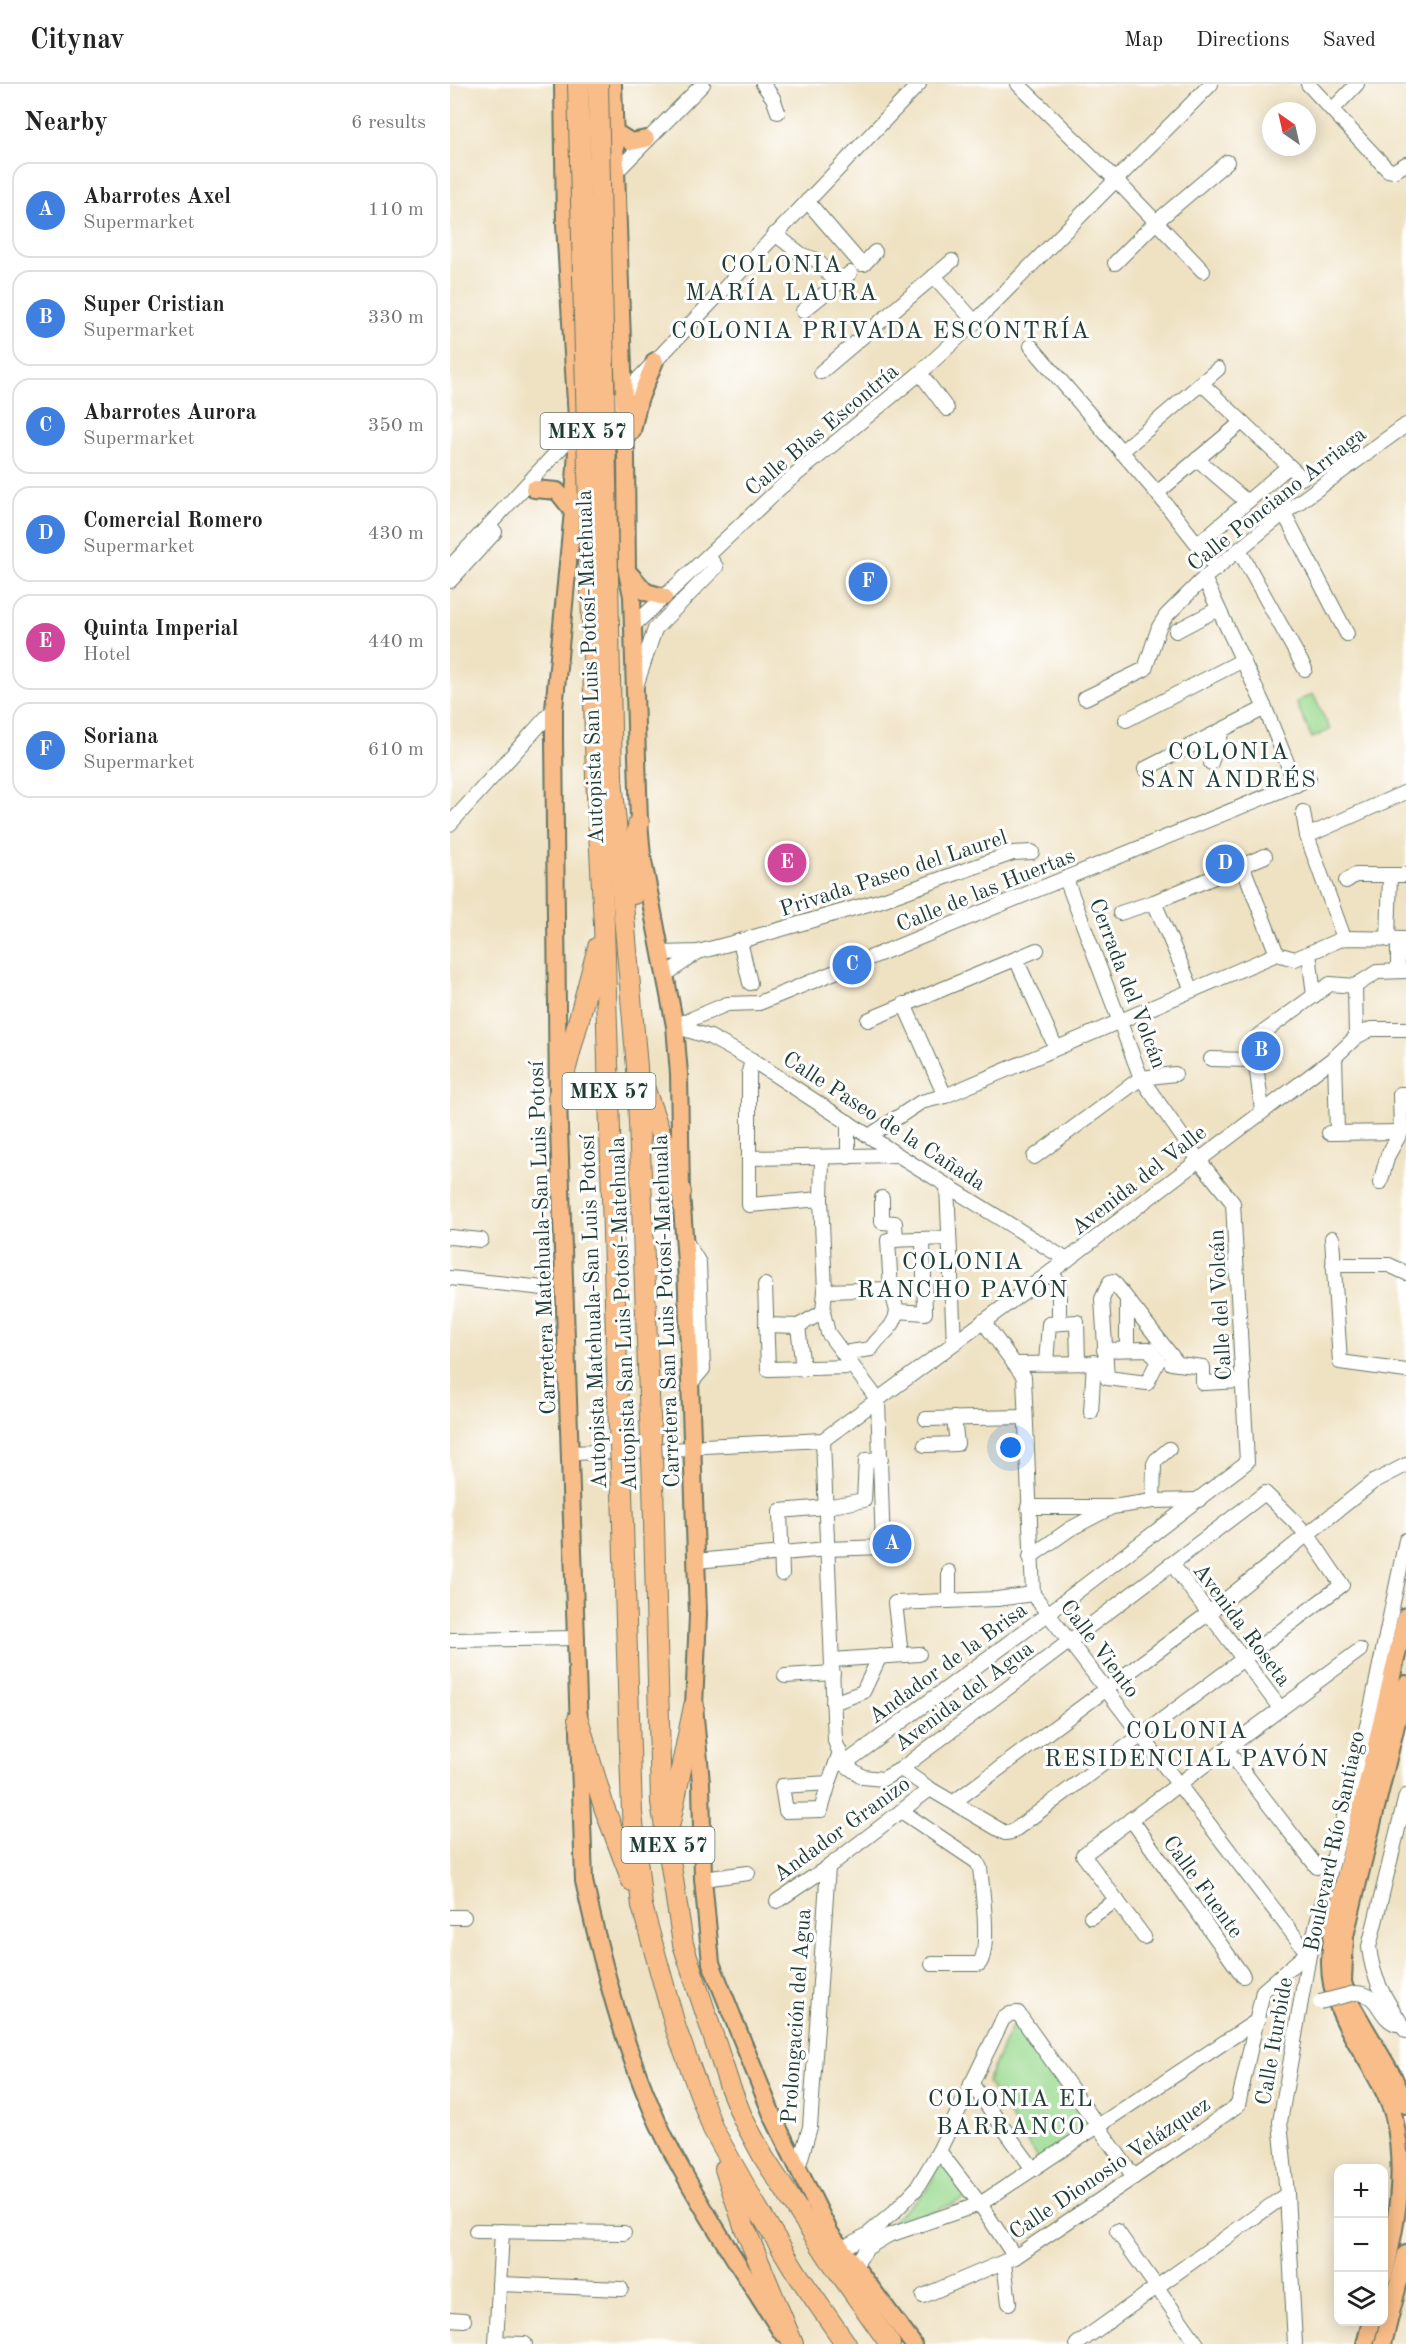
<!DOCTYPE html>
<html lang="en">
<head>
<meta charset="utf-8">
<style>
	body { margin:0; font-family:"Old Standard TT",serif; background:#f2f2f2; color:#222 }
	.controls { position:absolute; right:18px; bottom:18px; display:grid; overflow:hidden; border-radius:12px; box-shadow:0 3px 15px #0003 }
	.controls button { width:54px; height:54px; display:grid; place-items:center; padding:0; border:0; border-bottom:2px solid #e0e0e0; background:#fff; color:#222; font:30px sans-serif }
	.compass { position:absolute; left:812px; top:18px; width:54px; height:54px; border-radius:50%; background:#fff; box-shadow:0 3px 15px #0003; rotate:326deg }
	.you { position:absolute; left:561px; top:1364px; width:21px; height:21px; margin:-15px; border:4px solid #fff; border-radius:50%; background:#1a73e8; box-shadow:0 0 0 9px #1a73e833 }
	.badge { display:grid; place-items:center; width:39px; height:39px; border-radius:50%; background:#1f6fb2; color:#fff; font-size:20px; font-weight:700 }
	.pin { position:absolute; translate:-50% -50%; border:3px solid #fff; box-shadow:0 2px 6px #0006 }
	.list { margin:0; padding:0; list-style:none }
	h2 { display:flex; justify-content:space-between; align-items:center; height:78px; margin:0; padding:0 24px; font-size:26px }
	h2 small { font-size:20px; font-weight:400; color:#767676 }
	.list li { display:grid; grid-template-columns:39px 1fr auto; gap:18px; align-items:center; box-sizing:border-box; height:96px; margin:0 12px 12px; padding:0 12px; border:2px solid #e0e0e0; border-radius:18px }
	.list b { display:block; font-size:22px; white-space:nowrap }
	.list p { margin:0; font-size:20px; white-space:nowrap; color:#767676 }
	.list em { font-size:20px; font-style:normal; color:#767676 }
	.icon { flex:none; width:33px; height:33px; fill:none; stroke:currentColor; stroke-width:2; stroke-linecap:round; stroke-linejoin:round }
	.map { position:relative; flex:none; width:956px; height:2260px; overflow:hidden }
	header { display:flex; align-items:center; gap:36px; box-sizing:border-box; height:84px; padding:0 30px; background:#fff; border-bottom:2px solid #e0e0e0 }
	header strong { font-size:28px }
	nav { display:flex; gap:33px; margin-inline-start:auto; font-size:21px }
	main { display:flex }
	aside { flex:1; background:#fff }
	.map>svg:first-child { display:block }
	.green { fill:#9cdb91; stroke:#5e8c62; stroke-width:1.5 }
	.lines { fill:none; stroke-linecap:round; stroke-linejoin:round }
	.minor-casing { stroke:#687766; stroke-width:16 }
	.major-casing { stroke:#687766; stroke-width:20 }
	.highway-casing { stroke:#687766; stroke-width:22 }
	.minor { stroke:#fff; stroke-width:14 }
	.major { stroke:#f8bd88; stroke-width:16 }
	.highway { stroke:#f8bd88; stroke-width:20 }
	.minor-bridge-casing { stroke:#687766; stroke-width:16; stroke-linecap:butt }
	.highway-bridge-casing { stroke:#687766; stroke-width:22; stroke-linecap:butt }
	.minor-bridge { stroke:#fff; stroke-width:14 }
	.highway-bridge { stroke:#f8bd88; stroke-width:20 }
	.labels { text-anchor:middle; stroke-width:6; stroke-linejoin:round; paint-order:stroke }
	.shield { fill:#fff; stroke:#627771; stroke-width:1.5 }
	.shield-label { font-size:21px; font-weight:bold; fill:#1f3d34 }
	.street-label { font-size:22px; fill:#1f3d34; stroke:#fff }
	.neighbourhood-label { font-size:24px; letter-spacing:1.5px; fill:#1f3d34; stroke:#fff }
</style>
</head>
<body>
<header>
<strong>Citynav</strong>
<nav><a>Map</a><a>Directions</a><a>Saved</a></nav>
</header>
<main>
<aside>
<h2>Nearby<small>6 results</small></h2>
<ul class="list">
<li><span class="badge" style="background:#3f7fe0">A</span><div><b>Abarrotes Axel</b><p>Supermarket</p></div><em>110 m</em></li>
<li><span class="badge" style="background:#3f7fe0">B</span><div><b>Super Cristian</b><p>Supermarket</p></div><em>330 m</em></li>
<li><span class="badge" style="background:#3f7fe0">C</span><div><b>Abarrotes Aurora</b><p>Supermarket</p></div><em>350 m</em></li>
<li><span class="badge" style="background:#3f7fe0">D</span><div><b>Comercial Romero</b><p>Supermarket</p></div><em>430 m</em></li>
<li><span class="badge" style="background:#d1479c">E</span><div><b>Quinta Imperial</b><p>Hotel</p></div><em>440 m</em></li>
<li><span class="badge" style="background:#3f7fe0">F</span><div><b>Soriana</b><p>Supermarket</p></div><em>610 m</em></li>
</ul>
</aside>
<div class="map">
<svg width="956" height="2260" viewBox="0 0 956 2260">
	<rect width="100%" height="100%" fill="#fff"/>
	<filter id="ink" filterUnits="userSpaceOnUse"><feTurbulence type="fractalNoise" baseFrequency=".0167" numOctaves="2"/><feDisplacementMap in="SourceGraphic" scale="12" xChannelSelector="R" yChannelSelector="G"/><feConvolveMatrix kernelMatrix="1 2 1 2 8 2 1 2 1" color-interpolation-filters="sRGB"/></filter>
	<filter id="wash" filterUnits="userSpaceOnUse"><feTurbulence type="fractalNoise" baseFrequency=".008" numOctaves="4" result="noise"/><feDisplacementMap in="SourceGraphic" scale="24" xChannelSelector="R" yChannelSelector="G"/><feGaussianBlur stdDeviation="1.35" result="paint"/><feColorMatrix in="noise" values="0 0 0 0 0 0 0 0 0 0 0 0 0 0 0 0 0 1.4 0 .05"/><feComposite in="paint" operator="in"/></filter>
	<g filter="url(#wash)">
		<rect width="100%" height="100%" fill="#efe2c3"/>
		<g class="green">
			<path d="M863,610L880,646L862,654L846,618Z"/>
			<path d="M569,1937L640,2041L589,2076L537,1998L562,1942Z"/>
			<path d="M491,2075L518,2113L444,2145L431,2147L478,2105Z"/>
		</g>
	</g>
	<g filter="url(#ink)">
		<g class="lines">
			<defs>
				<g id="minor">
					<path d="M313,0L323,14L328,28"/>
					<path d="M568,0L665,95L753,187"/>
					<path d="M858,0L938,86L944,87L956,80"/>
					<path d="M882,26L907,0"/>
					<path d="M162,92L253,0"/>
					<path d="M357,117L411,180H414L425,168"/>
					<path d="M325,150L352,171L367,176L387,200"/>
					<path d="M665,179L706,138L777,78"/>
					<path d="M484,192L525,238"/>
					<path d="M353,227L400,189"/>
					<path d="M581,262L707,409L767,485"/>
					<path d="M371,288L502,177"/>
					<path d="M470,289L497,325"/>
					<path d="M751,299L852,394"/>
					<path d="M151,331L174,310L469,0"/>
					<path d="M671,368L768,285"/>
					<path d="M747,375L797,418"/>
					<path d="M707,409L792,338"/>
					<path d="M834,429L897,550"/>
					<path d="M748,460L839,382"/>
					<path d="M789,466L855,585"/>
					<path d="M0,483L118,356L134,345"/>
					<path d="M754,494L815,624L846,701"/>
					<path d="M0,497L45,448"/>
					<path d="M183,542L331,403L470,289L525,238L761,0"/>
					<path d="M726,547L768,525"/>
					<path d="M186,602L205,545L266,483L259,473"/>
					<path d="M635,614L695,585L709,543L716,532L754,494L834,429L956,341"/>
					<path d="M676,636L793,576"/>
					<path d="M761,679L772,647"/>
					<path d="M695,685L815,624"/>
					<path d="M853,728L857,752L894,854"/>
					<path d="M0,740L104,625"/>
					<path d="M857,752L956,708"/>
					<path d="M793,783L827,870"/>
					<path d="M896,797L905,791H956"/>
					<path d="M704,818L742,906"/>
					<path d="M670,829L704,818L815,772"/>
					<path d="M938,856L940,791"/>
					<path d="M948,856V887"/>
					<path d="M290,857L300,899"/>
					<path d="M210,869L248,868L290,857L432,816L563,769L582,768"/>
					<path d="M859,869L864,912"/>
					<path d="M566,875L606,964"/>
					<path d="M215,891L248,868"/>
					<path d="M905,902L906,953"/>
					<path d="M454,920L495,1012"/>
					<path d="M418,936L587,866"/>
					<path d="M225,942L277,920L309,919L859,695"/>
					<path d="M225,942L260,953L302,976L448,1071L617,1176"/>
					<path d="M807,953L880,900L905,902L927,888L956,887"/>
					<path d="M885,973L887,1049"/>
					<path d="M761,975L800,976L806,981L812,1026"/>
					<path d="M302,976L299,988V1121L371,1115"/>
					<path d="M879,1049L951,1048"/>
					<path d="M419,1052L471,1018L495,1012L827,870L845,875L894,854L956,855"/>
					<path d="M398,1073V1038"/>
					<path d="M584,1073L691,994L725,990"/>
					<path d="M299,1074L448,1071"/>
					<path d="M930,1099L938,1071L951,1048L950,1010H956"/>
					<path d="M497,1102L504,1259"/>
					<path d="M432,1114V1138L445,1139L446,1156"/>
					<path d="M0,1153L31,1156"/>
					<path d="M882,1154L890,1278L956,1287"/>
					<path d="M235,1156L249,1179L253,1285L240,1300"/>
					<path d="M883,1181H939L956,1189"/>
					<path d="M601,1188L609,1199V1239"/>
					<path d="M0,1194L94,1204"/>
					<path d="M315,1201L318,1285L403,1283"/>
					<path d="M441,1205L438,1156L499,1154"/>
					<path d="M375,1207L441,1205L447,1227L475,1229L473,1156"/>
					<path d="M677,1216V1265"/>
					<path d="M533,1237L574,1293L583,1510L859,1871"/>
					<path d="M316,1241L348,1242L373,1228"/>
					<path d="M348,1242L353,1285"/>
					<path d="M654,1266L699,1265L708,1277"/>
					<path d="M393,1269L421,1265C430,1249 444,1247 447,1227"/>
					<path d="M708,1277L697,1299L657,1294L652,1215L660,1198L663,1197L728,1280"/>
					<path d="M596,1279L599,1240L627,1238L628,1278"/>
					<path d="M721,1279L753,1283V1299L793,1297"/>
					<path d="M564,1280L655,1279"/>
					<path d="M641,1328L644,1278"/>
					<path d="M476,1335L575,1333"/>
					<path d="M373,1356L385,1657L394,1680L413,1693L433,1695L451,1685L815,1409L858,1451L892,1501L562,1748L555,1749L480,1705L451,1685"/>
					<path d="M475,1361L507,1360L504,1334"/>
					<path d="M120,1369L243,1365L254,1362L373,1356L617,1176L885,973L906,953L921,945H956"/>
					<path d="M703,1417L704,1380L706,1376L719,1365"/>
					<path d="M578,1423H662L703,1417L749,1416"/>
					<path d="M580,1473L620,1445L660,1424"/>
					<path d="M246,1477L377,1465L433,1463L428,1316L378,1249L373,1228L375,1207L371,1115L372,1074"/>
					<path d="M722,1480L830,1624"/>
					<path d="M499,1488V1517"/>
					<path d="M332,1490L330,1427L376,1423L414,1416L416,1376L431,1375"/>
					<path d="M0,1556L126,1554"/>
					<path d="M451,1571L445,1519L547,1515L583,1510"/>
					<path d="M382,1576L469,1570"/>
					<path d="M335,1592L383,1589"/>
					<path d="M383,1619L413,1608L430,1572"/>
					<path d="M776,1665L867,1783"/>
					<path d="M394,1680L599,1529L797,1378L783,1119L748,1075L691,994L616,795"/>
					<path d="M379,1699L371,1726L336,1727L332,1702L379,1699L390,1668"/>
					<path d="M956,1712L919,1863C923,1899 937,1917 956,1947"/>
					<path d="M504,1718L759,1529L923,1398L956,1381"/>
					<path d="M451,1727L527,1778L530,1784C532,1803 541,1866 529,1880H482"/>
					<path d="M681,1735L793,1892"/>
					<path d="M253,1795L298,1789"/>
					<path d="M327,1817L378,1783L480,1705"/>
					<path d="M0,1833H14"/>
					<path d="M641,1833L667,1816"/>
					<path d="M694,1853L633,1771L910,1566"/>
					<path d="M905,1909C931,1909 927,1933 946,1940"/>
					<path d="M521,1999L583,2085"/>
					<path d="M489,2067L530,2120L565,2173"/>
					<path d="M348,2084L360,2043L378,1783"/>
					<path d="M26,2147L174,2149"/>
					<path d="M667,2147L747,2260"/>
					<path d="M391,2165L417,2151L444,2128L467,2104L489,2067L553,1935L560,1930L568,1929L684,2093"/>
					<path d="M554,2179L559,2219"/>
					<path d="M404,2183L417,2164L437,2152L530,2120L808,1936"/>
					<path d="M49,2200L171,2205"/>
					<path d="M473,2212L565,2173L736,2058L788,2021L813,1907L857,1869"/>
					<path d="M0,2235L14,2236"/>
					<path d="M46,2259L75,2260"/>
					<path d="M46,2260L52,2147"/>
					<path d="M627,2260L837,2110"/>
					<path d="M845,2260L837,2110L830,2038L859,1871L919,1634L956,1456"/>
				</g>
				<g id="major">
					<path d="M113,0L115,141L128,351L123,427L104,625V654L108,1014L134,1797C154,1888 178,1982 221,2066C254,2129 294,2189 332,2249"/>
					<path d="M163,0L176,371L177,488L182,512L189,738L192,772L225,942L229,990L231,1108L236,1179L248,1531L244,1622L251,1699L253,1795L261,1879L323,2033L380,2149L463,2260"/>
					<path d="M165,48L181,58L196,55"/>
					<path d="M182,347L189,316L205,277"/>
					<path d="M84,405L107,407L123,427"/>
					<path d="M179,489L196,508L214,513"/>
					<path d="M956,1600L895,1852L893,1898L898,1915L943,1992L956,2021"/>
					<path d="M934,2192C947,2139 956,2087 944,2033C931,1987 890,1947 882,1900C878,1882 881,1863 883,1845L956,1532"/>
					<path d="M915,2260L921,2238"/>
					<path d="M933,2260L956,2170"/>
				</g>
				<g id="highway">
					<path d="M146,693L154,840L168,1320"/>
					<path d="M162,693L187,983L199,1312"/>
					<path d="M184,810V759L189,738"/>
					<path d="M194,1003L231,1108"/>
					<path d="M108,1014L148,863"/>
					<path d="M203,1398L211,1718L233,1860L280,2003L293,2035L314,2074L333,2103L379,2174L440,2260"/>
					<path d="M172,1409L182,1729L192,1822L226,1945L263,2045L306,2122L346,2188L396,2260"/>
					<path d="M128,1635L154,1723L182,1797"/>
					<path d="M220,1739L244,1622"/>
					<path d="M275,2085L294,2142L343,2260"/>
				</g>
			</defs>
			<use href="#minor" class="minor-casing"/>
			<use href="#major" class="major-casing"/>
			<use href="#highway" class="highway-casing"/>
			<use href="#minor" class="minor"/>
			<use href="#major" class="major"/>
			<use href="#highway" class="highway"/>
			<defs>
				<path id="minor-bridge" d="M870,1918L905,1909"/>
				<g id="highway-bridge">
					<path d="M128,0L146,693"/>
					<path d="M148,0L162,693"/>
					<path d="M199,1312L203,1398"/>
					<path d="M168,1320L172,1409"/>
				</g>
			</defs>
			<use href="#minor-bridge" class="minor-bridge-casing"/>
			<use href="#highway-bridge" class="highway-bridge-casing"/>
			<use href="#minor-bridge" class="minor-bridge"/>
			<use href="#highway-bridge" class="highway-bridge"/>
		</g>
	</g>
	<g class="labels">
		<g class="shield">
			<rect x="90.5" y="329" width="93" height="36" rx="4.5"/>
			<rect x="112.5" y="989" width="93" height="36" rx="4.5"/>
			<rect x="171.5" y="1743" width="93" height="36" rx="4.5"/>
		</g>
		<g class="shield-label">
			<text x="137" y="354">MEX 57</text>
			<text x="159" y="1014">MEX 57</text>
			<text x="218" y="1768">MEX 57</text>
		</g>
		<g class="street-label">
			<text transform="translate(371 345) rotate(-40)" y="8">Calle Blas Escontría</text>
			<text transform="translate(826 414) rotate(-38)" y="8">Calle Ponciano Arriaga</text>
			<text transform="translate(139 583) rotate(-92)" y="8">Autopista San Luis Potosí-Matehuala</text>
			<text transform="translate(443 788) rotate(-18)" y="8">Privada Paseo del Laurel</text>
			<text transform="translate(535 805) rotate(-22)" y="8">Calle de las Huertas</text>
			<text transform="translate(679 899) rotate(69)" y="8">Cerrada del Volcán</text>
			<text transform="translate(435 1036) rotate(33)" y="8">Calle Paseo de la Cañada</text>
			<text transform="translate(688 1095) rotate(-38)" y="8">Avenida del Valle</text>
			<text transform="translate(91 1154) rotate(-92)" y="8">Carretera Matehuala-San Luis Potosí</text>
			<text transform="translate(769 1221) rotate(-93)" y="8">Calle del Volcán</text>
			<text transform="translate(215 1227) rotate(-92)" y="8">Carretera San Luis Potosí-Matehuala</text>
			<text transform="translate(142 1228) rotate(-92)" y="8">Autopista Matehuala-San Luis Potosí</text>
			<text transform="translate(172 1230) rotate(-92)" y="8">Autopista San Luis Potosí-Matehuala</text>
			<text transform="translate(793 1540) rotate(53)" y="8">Avenida Roseta</text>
			<text transform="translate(651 1564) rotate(53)" y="8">Calle Viento</text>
			<text transform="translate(497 1578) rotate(-36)" y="8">Andador de la Brisa</text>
			<text transform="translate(513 1611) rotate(-37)" y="8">Avenida del Agua</text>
			<text transform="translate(391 1744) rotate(-36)" y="8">Andador Granizo</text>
			<text transform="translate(883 1757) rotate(-78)" y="8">Boulevard Río Santiago</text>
			<text transform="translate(754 1802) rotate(54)" y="8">Calle Fuente</text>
			<text transform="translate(345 1932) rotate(-86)" y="8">Prolongación del Agua</text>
			<text transform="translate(823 1957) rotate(-80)" y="8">Calle Iturbide</text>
			<text transform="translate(659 2083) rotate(-34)" y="8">Calle Dionosio Velázquez</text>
		</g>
		<g class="neighbourhood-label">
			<text x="332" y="188">COLONIA<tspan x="332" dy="28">MARÍA LAURA</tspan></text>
			<text x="431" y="254">COLONIA PRIVADA ESCONTRÍA</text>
			<text x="779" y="675">COLONIA<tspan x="779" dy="28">SAN ANDRÉS</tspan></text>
			<text x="513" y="1185">COLONIA<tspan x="513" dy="28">RANCHO PAVÓN</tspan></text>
			<text x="737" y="1654">COLONIA<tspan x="737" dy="28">RESIDENCIAL PAVÓN</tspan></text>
			<text x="561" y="2022">COLONIA EL<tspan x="561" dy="28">BARRANCO</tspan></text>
		</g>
	</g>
</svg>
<div class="controls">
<button>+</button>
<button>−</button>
<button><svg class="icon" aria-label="layers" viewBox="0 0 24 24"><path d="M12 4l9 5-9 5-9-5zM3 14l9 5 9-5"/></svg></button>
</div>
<svg class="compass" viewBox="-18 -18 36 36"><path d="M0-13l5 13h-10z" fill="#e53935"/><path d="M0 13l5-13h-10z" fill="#767676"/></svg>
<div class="you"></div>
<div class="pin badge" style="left:442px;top:1460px;background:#3f7fe0">A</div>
<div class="pin badge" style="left:811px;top:967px;background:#3f7fe0">B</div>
<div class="pin badge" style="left:402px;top:881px;background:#3f7fe0">C</div>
<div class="pin badge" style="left:775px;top:780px;background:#3f7fe0">D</div>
<div class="pin badge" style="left:337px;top:779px;background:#d1479c">E</div>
<div class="pin badge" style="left:418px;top:498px;background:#3f7fe0">F</div>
</div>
</main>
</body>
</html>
